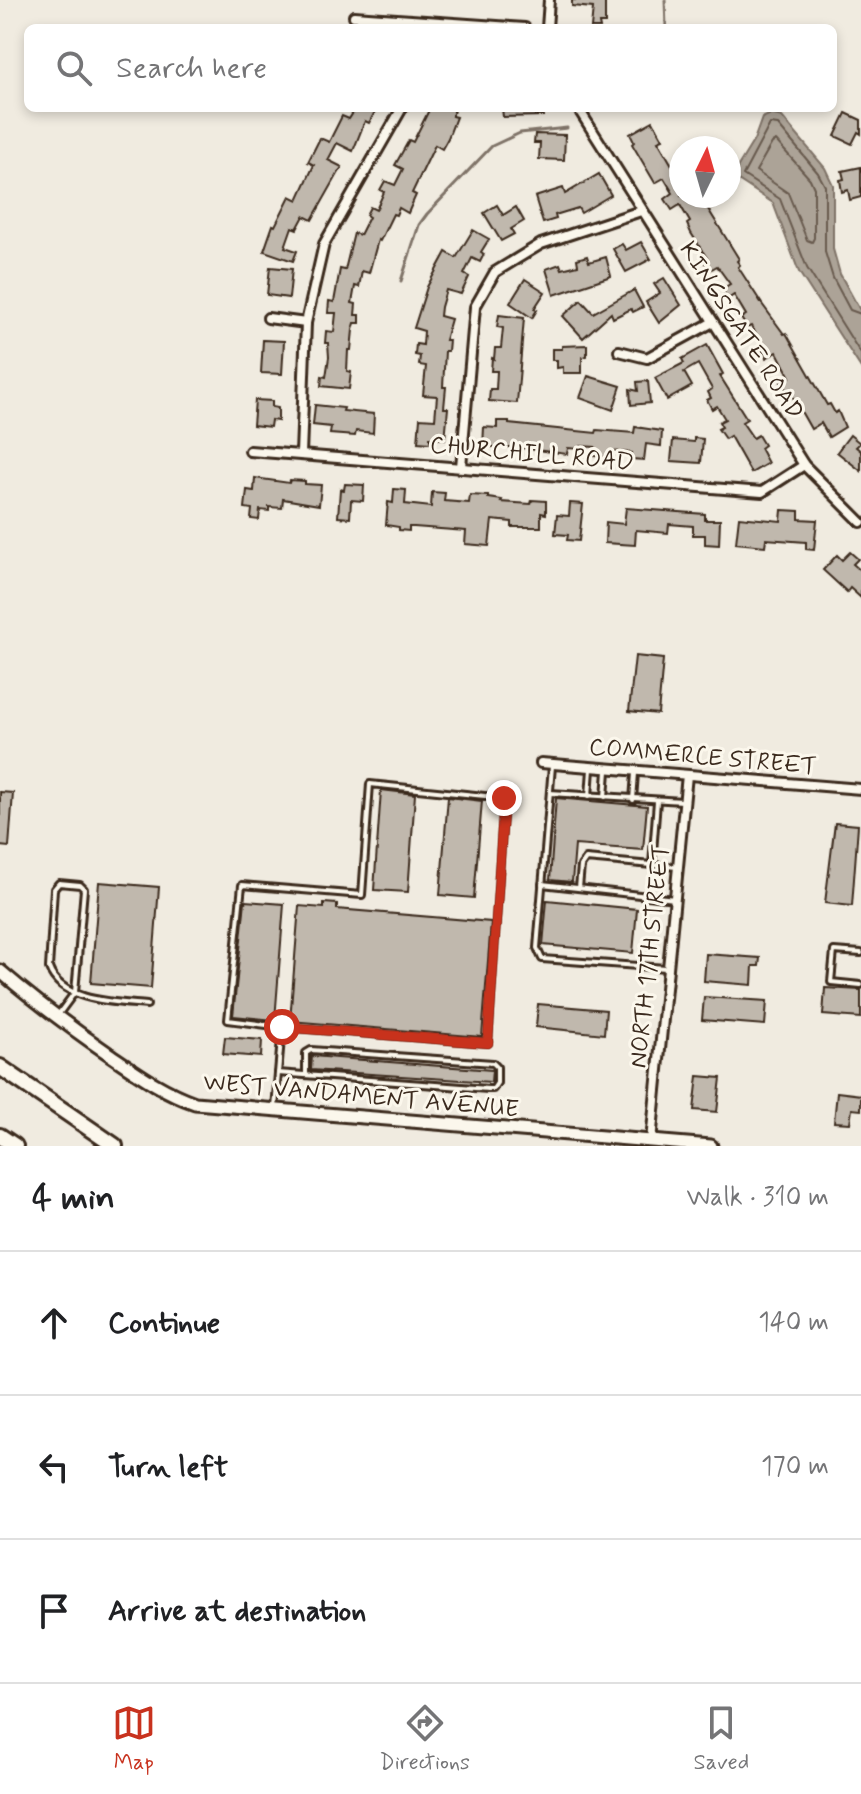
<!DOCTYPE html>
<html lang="en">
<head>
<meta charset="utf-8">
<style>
	body { margin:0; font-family:Mynerve,sans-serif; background:#f2f2f2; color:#202124 }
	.compass { position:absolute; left:669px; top:136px; width:72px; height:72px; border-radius:50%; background:#fff; box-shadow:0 4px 12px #0003; rotate:5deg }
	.stop { position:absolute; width:24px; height:24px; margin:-18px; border:6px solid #c8321e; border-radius:50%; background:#fff }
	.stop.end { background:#c8321e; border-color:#fff; box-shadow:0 2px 8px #0008 }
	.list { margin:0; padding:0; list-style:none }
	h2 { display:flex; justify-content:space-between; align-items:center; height:104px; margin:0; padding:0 32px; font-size:34px }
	h2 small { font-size:26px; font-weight:400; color:#757577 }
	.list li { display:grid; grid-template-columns:52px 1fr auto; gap:24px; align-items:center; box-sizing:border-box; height:144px; padding:0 32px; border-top:2px solid #e0e0e0 }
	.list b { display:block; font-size:30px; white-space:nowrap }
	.list em { font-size:26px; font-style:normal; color:#757577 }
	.icon { flex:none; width:44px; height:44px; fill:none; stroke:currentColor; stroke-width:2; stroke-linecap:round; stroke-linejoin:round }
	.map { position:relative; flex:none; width:861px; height:1146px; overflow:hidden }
	.search { position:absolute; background:#fff; box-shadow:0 4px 12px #0003; left:24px; right:24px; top:24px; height:88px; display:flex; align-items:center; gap:20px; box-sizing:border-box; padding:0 28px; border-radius:12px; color:#757577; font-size:30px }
	.sheet { height:536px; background:#fff }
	nav { display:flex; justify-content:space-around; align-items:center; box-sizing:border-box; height:112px; border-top:2px solid #e0e0e0; background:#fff; font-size:22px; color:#757577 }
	nav a { display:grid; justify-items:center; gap:4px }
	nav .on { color:#c8321e }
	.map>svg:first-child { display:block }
	.water { fill:#aca397; stroke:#7f7367; stroke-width:2 }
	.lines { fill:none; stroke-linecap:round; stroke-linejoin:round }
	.shore { stroke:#685a4e; stroke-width:2 }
	.stream { stroke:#7f7367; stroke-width:3 }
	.building { fill:#c0b8ad; stroke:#3b2a1e; stroke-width:2 }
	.lane-casing { stroke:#3b2a1e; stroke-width:10 }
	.street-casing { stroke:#3b2a1e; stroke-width:14 }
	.secondary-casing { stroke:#3b2a1e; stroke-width:17 }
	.highway-casing { stroke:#3b2a1e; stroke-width:20 }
	.lane { stroke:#fbf7ec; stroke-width:4 }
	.street { stroke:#fbf7ec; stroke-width:8 }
	.secondary { stroke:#fbf7ec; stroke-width:11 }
	.highway { stroke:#fbf7ec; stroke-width:14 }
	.route { stroke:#c8321e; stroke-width:10 }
	.labels { text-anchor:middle; stroke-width:6; stroke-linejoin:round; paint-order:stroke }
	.street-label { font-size:24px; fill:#3b2a1e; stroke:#fbf7ec }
</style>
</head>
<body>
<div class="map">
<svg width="861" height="1146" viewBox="0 0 861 1146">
	<rect width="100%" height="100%" fill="#f0ebe0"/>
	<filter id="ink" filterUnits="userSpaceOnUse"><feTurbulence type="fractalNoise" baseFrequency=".0125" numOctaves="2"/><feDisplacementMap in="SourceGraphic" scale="16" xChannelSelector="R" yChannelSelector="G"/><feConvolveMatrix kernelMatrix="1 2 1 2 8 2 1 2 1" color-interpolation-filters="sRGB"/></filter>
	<g filter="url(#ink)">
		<path class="water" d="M771,114L782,117L825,168L833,185V249L840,274L861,312V368L799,272L773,203L732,176L754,140L762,118Z"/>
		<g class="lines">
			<g class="shore">
				<path d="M776,141L810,179L814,188V238L812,242L807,240L788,193L756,171L772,143Z"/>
				<path d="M861,314L850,310L833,278L825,252V186L818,173L778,125L770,124L743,175L780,199L807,268L861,354"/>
			</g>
			<g class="stream">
				<path d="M665,0L666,28"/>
				<path d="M401,281L419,225L427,214L492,146L520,133L567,128"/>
			</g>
		</g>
		<g class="building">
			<path d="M572,0H605V23H599L600,28H591L593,8L572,6Z"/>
			<path d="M356,108H377L369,123L365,121L353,151L337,143L328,160L342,167L312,220L304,216L297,229L292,227L285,247L297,251L293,261L264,251L273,225L275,226L290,196L298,200L314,165L308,162L320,138L329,142L342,116L349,119Z"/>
			<path d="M430,108H455L452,116L456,117L448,138L442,149L435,145L412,193L416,195L408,213L399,208L396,215L393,214L380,241L378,240L369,273L362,271L359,287L355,286L352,303L356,304L355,315H360V323H355L353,330L351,350H348L347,371L351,372L349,389L321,386L322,376L326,377L329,357L328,343H325L326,331L334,332L336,313H328L329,301L334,302L340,269L345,270L354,233L360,235L369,217L366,215L370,207L376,210L384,192L380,190L385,181L395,185L403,169L395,165L409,140L413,142Z"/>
			<path d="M502,108H543V116L503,117Z"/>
			<path d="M846,113L861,120V134L858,132L852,144L835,136Z"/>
			<path d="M653,121L663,139L658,141L672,165L678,161L681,166V196H700L739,259L737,261L740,265L738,267L762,304L784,334L786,333L827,405L830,404L835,413L838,411L845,427L829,437L821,423L811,429L790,392L788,393L781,382L790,377L777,352L766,358L760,347L763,345L751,326L747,328L741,318L746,315L734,295L728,299L722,289L730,284L717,266L710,270L703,260L707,258L691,233L687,224L690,222L680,205L672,210L665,199L673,193L664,178L655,183L632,144L634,142L630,134Z"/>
			<path d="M535,134L565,135L564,160L539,159L540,143H534Z"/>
			<path d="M861,167V197L850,200L848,190L842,192L840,180L844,179L842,171Z"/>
			<path d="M599,174L611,195L581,213L578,208L555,215L556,219L543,223L535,197L563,188L565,194Z"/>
			<path d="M497,205L503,215L516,207L524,221L511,229L514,234L501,241L484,213Z"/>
			<path d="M473,230L489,239L481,252L484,254L480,262L472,258L464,274L469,277L461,294L446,290L441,307L440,316L451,319L445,340H449L448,351H445L443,387H446L444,408H448L445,439L430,438V443L418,442L420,418L435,419L437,396L423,395L426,366L419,365L420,356L415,355L416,344L423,345L424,331L414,328L427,287L446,252L456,258Z"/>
			<path d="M641,242L651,259L626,272L613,249L622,244L626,250Z"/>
			<path d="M587,256L589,262L606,257L611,276L554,295L546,269L560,264L562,269L578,265L577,259Z"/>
			<path d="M270,267L292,269L289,298L267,295Z"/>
			<path d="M664,278L681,305L659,323L646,302L660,293L654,284Z"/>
			<path d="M525,279L545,292L534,309L537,310L532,318L510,303Z"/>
			<path d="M634,290L643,307L633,312L631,309L613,318L611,313L583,338L563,316L581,300L593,313Z"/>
			<path d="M499,315L524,318L517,403L489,401L490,389H496L497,371H491L492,358L494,359L495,348H501L503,328L497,327Z"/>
			<path d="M263,340L284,341L282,374L261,373Z"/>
			<path d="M587,345V356L582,357V373H563V367L557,368V360H552V349H562V346Z"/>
			<path d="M707,345L723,374L720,376L747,419L742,422L753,438L758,435L764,445L760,448L768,463L751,473L730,436L725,439L718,429L722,427L719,422L725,419L717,406L712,409L707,400L711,398L708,392L712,389L698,364L684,372L692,386L667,400L655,378L684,363L682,359Z"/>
			<path d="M588,376L621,386L613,410L580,398Z"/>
			<path d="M648,381L650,403L631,405L630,389L638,391L637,382Z"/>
			<path d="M255,400L272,401V407L278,408V421L271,420L270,427L253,425Z"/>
			<path d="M315,405L344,408L343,411L374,414L373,433L356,431L355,436L330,434L331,427L313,425Z"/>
			<path d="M497,421H509V424L596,433L597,430L634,433L635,427L662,431L661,446L646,444L644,460L631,459L632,453L610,451V457L594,456L595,447L580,446V449L568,448L567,454L512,447H483L484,427L497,428Z"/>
			<path d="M850,435L860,443L856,447L861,451V471L837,452Z"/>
			<path d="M694,438L703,439L701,463L671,461L673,440L694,442Z"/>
			<path d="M255,478L289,483L290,480L305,481V484L321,485L319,505L283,499L282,508L269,507V511L260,510L259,520L251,519L252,509L245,508L247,490L254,491Z"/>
			<path d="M345,484L364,485L363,501L351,500L350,518L338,517L340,489L344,490Z"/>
			<path d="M394,489L406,490L405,504L431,507L432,492L445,493L444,501L469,503L470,495L488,496V498L502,500L501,502L531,504L532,500L546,501V514L541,513V527H512V522L492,520L489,546L465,544L466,531L414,527H409V531L399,530V527L386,525L388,502L393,503Z"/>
			<path d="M570,503L583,504L579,541L567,540L568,535L555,534L557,515L569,516Z"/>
			<path d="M626,508L705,514V520H720L719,545L705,544V535H693V526L669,524L668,533L636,530L635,545L605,543L606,522L624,524Z"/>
			<path d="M782,510L799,511V519L817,520L814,550L806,549V542L766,539L765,546L736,543L739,517L781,521Z"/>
			<path d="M850,552L858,559L853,564L861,571V598L850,588L847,592L823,570L837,555L842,560Z"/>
			<path d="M635,656L663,659L658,714L629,711Z"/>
			<path d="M381,790L415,794L408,892L374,890Z"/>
			<path d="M0,792L13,793L9,847L0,846Z"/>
			<path d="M448,797L482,801L474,898L440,895Z"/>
			<path d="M556,798L647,806L643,850L575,845L572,882L550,880Z"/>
			<path d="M835,823L858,825L852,906L825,903Z"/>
			<path d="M99,882L159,887L151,988L91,983Z"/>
			<path d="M547,900L637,909L633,953L543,945Z"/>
			<path d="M245,901L284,904L275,1020L233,1016Z"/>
			<path d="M324,903L337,904V909L491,922L482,1037L290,1021L299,906L324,908Z"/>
			<path d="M706,954L760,958L759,966H753L752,985L704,981Z"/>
			<path d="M825,988L861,990V1018L823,1015Z"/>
			<path d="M704,997L767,1001L765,1025L702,1020Z"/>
			<path d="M538,1004L606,1010L604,1034L536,1027Z"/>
			<path d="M225,1037L262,1040L261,1057L223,1054Z"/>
			<path d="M312,1056L492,1070L491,1082L311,1070Z"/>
			<path d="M698,1076L721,1078L717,1112L694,1110Z"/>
			<path d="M837,1092L861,1095V1110L852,1109L850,1123L834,1122Z"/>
		</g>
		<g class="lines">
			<defs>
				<g id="lane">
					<path d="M552,766L537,948L542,959L666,968"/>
					<path d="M550,793L683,801"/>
					<path d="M589,796L591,769"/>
					<path d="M605,797L607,771"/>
					<path d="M633,800L635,773"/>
					<path d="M657,801L652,865L678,867"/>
					<path d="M542,884L675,899"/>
					<path d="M579,888L581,866L586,859L652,865"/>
					<path d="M861,953L834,951L831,982L861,985"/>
					<path d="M58,1015L75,992L84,889L80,885L59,883L54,889L49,968C61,1002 116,1002 147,1005"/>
					<path d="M278,1073L488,1089H493L497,1083V1067L493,1063L311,1050L306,1053V1075"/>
					<path d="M275,1108L282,1027L488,1043L504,798L370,784L362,895L242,885L228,1020L282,1027"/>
				</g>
				<g id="street">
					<path d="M354,16L525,28"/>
					<path d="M547,28L549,0"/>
					<path d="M578,108L804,465L861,522"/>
					<path d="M268,318L306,323"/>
					<path d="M619,351L647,358L713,322"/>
					<path d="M250,451L762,492L804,465"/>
					<path d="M301,454L306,323L324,244L402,108"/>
					<path d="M461,467L475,307L495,272L541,244L641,211"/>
					<path d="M541,763L861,789"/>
					<path d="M651,1141L687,775"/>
				</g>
				<path id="secondary" d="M0,971C35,1001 71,1028 109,1054C137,1073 163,1092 195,1103L711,1146"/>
				<g id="highway">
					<path d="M0,1067L115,1146"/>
					<path d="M0,1136L15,1146"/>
				</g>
			</defs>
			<use href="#lane" class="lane-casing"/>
			<use href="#street" class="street-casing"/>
			<use href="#secondary" class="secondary-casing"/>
			<use href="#highway" class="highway-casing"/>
			<use href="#lane" class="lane"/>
			<use href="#street" class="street"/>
			<use href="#secondary" class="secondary"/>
			<use href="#highway" class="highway"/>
		</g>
	</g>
	<g class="lines" filter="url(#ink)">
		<path class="route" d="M282,1027L488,1043L504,798"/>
	</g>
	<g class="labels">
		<g class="street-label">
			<text transform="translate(742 330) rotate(57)" y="8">KINGSGATE ROAD</text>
			<text transform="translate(532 453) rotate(5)" y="8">CHURCHILL ROAD</text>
			<text transform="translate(703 756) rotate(5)" y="8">COMMERCE STREET</text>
			<text transform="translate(649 956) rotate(-84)" y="8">NORTH 17TH STREET</text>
			<text transform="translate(361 1095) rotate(5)" y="8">WEST VANDAMENT AVENUE</text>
		</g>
	</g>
</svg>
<svg class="compass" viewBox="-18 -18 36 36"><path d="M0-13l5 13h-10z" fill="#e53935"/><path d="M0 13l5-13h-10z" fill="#757577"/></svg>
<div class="stop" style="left:282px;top:1027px"></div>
<div class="stop end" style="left:504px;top:798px"></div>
<div class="search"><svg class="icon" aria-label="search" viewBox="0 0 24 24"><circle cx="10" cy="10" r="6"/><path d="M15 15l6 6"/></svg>Search here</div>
</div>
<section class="sheet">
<h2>4 min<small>Walk · 310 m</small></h2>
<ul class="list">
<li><svg class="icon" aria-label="ahead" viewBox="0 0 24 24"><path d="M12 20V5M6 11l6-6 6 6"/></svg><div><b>Continue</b></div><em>140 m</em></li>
<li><svg class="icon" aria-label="left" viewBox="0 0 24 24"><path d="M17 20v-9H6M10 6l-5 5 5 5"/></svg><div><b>Turn left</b></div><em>170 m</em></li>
<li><svg class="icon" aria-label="arrive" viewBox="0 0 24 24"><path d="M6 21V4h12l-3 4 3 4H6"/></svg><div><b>Arrive at destination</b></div></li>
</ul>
</section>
<nav>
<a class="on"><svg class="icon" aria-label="map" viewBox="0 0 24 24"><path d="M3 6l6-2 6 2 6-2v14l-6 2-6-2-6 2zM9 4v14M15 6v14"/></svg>Map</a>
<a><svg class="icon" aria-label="directions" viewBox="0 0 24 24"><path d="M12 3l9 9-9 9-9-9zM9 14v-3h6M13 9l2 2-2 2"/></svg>Directions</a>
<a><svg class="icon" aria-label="saved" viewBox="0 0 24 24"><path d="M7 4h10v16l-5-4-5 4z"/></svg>Saved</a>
</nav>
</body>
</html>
